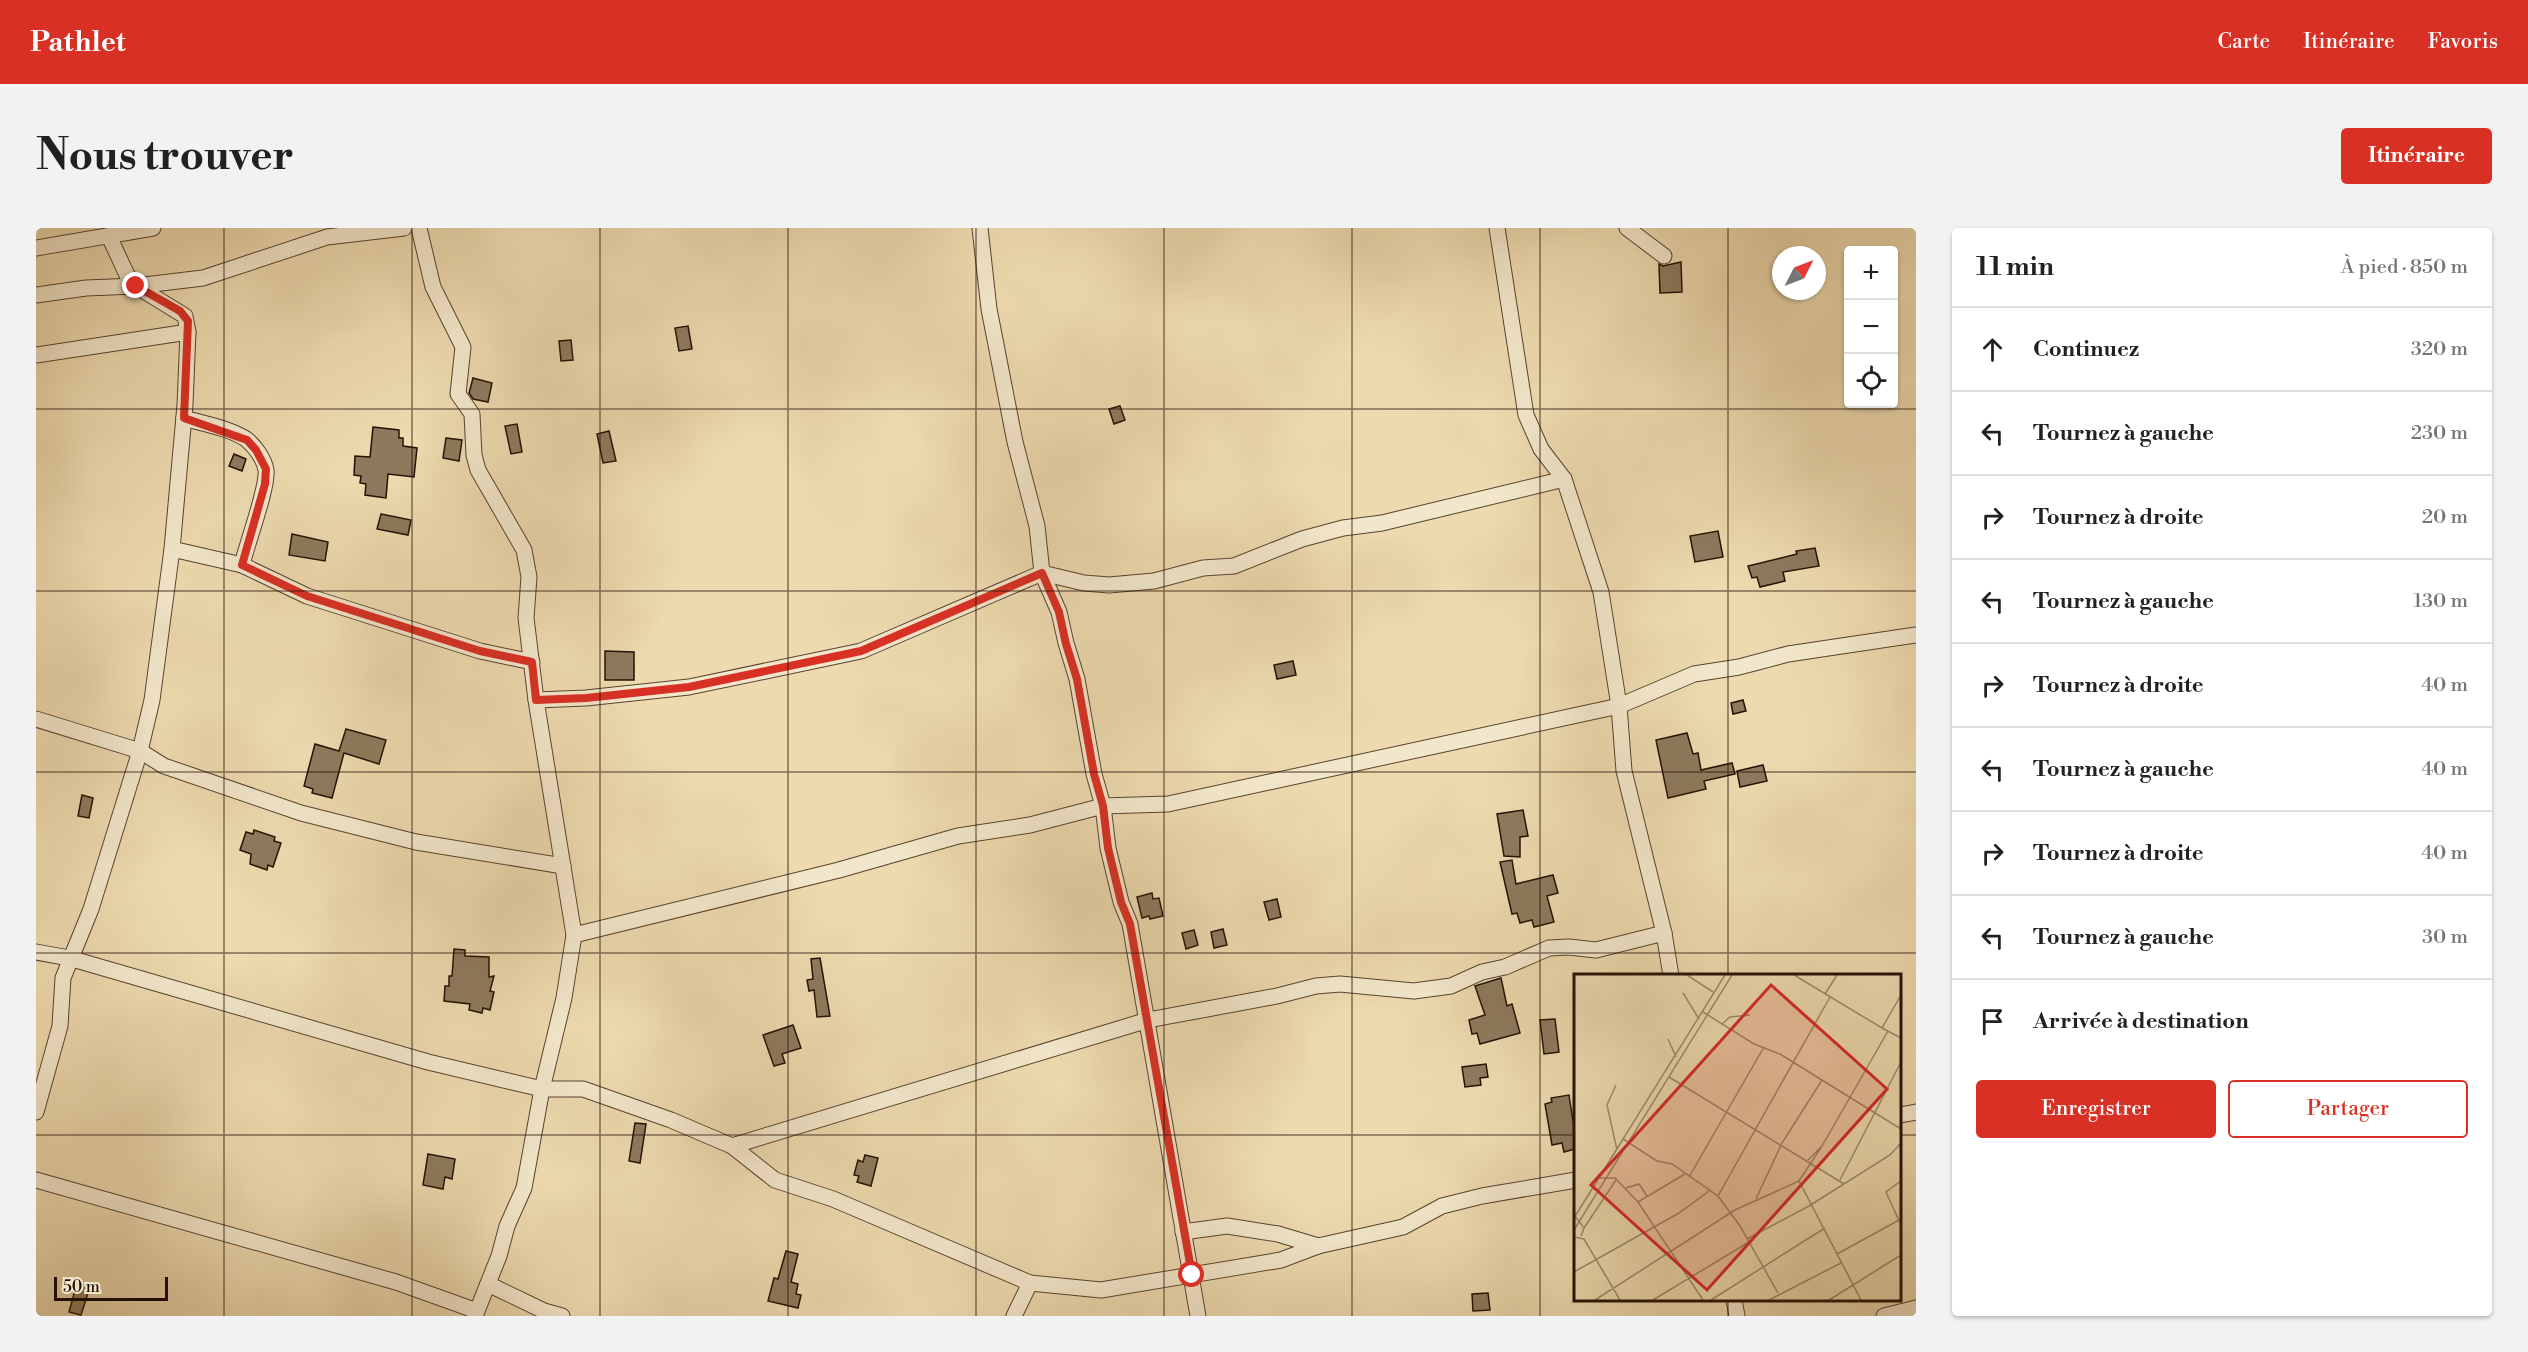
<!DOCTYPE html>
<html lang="fr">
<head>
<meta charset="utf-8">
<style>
	body { margin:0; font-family:"Libre Bodoni",serif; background:#f2f2f2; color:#202124 }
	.controls { position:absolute; right:18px; top:18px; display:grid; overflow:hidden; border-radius:6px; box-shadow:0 2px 4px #0004 }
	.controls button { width:54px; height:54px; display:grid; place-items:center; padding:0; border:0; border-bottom:2px solid #e0e0e0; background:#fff; color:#202124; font:30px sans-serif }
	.compass { position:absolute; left:1736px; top:18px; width:54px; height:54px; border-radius:50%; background:#fff; box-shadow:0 2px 4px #0004; rotate:48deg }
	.scale { position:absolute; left:18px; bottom:15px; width:114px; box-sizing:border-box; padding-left:6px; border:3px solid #251104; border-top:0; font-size:16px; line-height:21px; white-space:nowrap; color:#251104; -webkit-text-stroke:4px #f3e7cb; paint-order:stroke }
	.stop { position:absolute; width:18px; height:18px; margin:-14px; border:4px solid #d93025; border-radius:50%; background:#fff }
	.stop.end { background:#d93025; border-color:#fff; box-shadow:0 2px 6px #0008 }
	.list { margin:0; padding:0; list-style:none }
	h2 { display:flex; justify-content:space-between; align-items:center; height:78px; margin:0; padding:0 24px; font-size:26px }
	h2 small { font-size:20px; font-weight:400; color:#757577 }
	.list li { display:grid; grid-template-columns:39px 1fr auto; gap:18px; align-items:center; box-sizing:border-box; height:84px; padding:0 24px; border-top:2px solid #e0e0e0 }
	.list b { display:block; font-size:22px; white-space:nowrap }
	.list em { font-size:20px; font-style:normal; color:#757577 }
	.actions { display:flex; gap:12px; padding:18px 24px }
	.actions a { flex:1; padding:14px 0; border:2px solid #d93025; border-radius:6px; text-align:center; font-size:21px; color:#d93025 }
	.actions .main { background:#d93025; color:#fff }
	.icon { flex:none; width:33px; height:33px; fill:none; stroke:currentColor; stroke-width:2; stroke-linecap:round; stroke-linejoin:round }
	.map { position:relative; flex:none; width:1880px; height:1088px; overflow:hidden; border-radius:6px }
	header { display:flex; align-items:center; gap:36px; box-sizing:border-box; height:84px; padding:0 30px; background:#d93025; color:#fff }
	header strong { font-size:28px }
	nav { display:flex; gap:33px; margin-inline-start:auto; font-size:21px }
	.intro { display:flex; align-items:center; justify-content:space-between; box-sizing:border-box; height:144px; padding:0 36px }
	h1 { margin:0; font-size:42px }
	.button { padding:15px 27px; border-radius:6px; background:#d93025; color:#fff; font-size:21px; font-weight:700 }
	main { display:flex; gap:36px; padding:0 36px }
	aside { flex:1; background:#fff; border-radius:6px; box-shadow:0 2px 4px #0004 }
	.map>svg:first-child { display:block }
	.building { fill:#8d7a5d; stroke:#251104; stroke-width:1.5 }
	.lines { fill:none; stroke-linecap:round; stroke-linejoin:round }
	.minor-casing { stroke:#57432f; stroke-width:17 }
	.minor { stroke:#f3e7cb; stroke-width:15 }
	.route { stroke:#d93025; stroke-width:8 }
	.grid { fill:none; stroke:#251104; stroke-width:1.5; stroke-opacity:0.55 }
	.inset-road { fill:none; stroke:#9d8a6b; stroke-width:1.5 }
	.view { fill:#d62828; fill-opacity:0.15; stroke:#d62828; stroke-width:3 }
	.inset-edge { fill:none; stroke:#251104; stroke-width:3 }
</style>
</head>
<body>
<header>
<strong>Pathlet</strong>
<nav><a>Carte</a><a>Itinéraire</a><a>Favoris</a></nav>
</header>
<div class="intro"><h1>Nous trouver</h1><a class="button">Itinéraire</a></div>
<main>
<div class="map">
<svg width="1880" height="1088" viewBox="0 0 1880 1088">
	<rect width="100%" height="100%" fill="#eddaaf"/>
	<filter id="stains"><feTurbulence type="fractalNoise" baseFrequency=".00333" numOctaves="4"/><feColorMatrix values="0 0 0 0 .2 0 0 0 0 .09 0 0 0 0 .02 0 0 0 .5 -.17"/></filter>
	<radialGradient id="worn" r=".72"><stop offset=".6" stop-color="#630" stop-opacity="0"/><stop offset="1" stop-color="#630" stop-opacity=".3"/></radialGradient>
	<g class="building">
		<path d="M1645,34L1646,64L1624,65L1623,36L1627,38Z"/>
		<path d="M652,98L656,121L643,123L639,100Z"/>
		<path d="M535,112L537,132L525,133L523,113Z"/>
		<path d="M437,150L456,155L452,174L437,171L433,165Z"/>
		<path d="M1084,178L1089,192L1078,196L1073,181Z"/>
		<path d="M481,196L486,224L475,226L469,198Z"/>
		<path d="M337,199L363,202V210H367V218L381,220L378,249L352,246L350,270L329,267L330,256L324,255L325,248L318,247L319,228L334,229Z"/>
		<path d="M573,203L580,233L567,235L561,206Z"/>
		<path d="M410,210L426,212L423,233L407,230Z"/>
		<path d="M198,226L210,231L206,243L193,238Z"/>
		<path d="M345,286L375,292L372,307L341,301Z"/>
		<path d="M1682,303L1687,329L1659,334L1654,308Z"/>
		<path d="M256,306L292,314L289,333L253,327Z"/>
		<path d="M1779,320L1783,338L1747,344L1749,353L1724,359L1721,349L1716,350L1712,338L1761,326L1760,323Z"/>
		<path d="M569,423L598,424V452H569Z"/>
		<path d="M1257,433L1260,447L1241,451L1238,437Z"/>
		<path d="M1707,472L1710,483L1697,486L1695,475Z"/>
		<path d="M310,501L350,512L343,536L308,525L296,570L276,565L277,561L268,558L279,516L303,523Z"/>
		<path d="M1651,505L1657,526L1662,525L1665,542L1696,535L1699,546L1668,553L1670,561L1632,570L1620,512Z"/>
		<path d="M1727,537L1731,553L1704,559L1701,543Z"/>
		<path d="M46,567L57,570L53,590L42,588Z"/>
		<path d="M1487,582L1492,608L1484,609V629L1468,628L1461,586Z"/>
		<path d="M218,602L239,609L238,613L245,615L237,639L232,637L231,642L214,636L215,626L204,622L210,604L217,606Z"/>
		<path d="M1476,632L1480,656L1517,647L1522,665L1511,668L1518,694L1498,699L1496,692L1484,695L1481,685L1476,686L1464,634Z"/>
		<path d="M1116,665L1117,671L1123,670L1127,688L1114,691L1113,688L1106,690L1101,669Z"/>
		<path d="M1241,671L1245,689L1233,692L1228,674Z"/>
		<path d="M1187,701L1191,717L1178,720L1175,704Z"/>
		<path d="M1158,702L1162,717L1150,721L1146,705Z"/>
		<path d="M418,721L429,722V728L453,729V749L458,748L454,763L458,764L454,782L447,780L446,785L433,782L434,776L408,773L409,758H413V748H416Z"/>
		<path d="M784,730L794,788L781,789L778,762L773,763L771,752L777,751L775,731Z"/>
		<path d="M1465,750L1471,778L1476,776L1484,805L1444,816L1441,805L1436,806L1433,792L1449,787L1439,758Z"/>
		<path d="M1519,791L1523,824L1508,826L1504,792Z"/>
		<path d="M757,797L765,820L746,826L749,835L738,838L727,807Z"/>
		<path d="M1450,836L1452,849L1444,850L1445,857L1429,859L1426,839Z"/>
		<path d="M1533,867L1539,906V921L1528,924L1526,915L1516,917L1509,876L1516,874L1515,870Z"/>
		<path d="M599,895L610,896L604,935L593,933Z"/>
		<path d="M392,926L419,931L416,951L409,949L407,961L387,957Z"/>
		<path d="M829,927L842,930L835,958L821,954L823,948L818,947L822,932L827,934Z"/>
		<path d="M750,1023L762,1026L755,1054L762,1056L760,1066L765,1067L762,1080L732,1073L738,1050L742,1051Z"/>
		<path d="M41,1055L54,1059L45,1087L33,1084Z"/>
		<path d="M1452,1065L1454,1082L1437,1083L1436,1066Z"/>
	</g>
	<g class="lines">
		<defs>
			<g id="minor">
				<path d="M383,0L397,59L427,119L422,166L436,186L438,227L442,242L488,322L493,349L490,390L500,472L538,707L528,770L506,861L488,960L471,998L463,1028L439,1088"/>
				<path d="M944,0L953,81L979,214L1001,298L1006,345L1023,384L1030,415L1041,451L1058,546L1067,578L1072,620L1085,674L1094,696L1162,1088"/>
				<path d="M1461,0L1490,187L1505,221L1528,251L1565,364L1583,478L1588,543L1628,705L1635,748"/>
				<path d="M1591,0L1628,28"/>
				<path d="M0,20L117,0"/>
				<path d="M0,67L50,60L100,58L167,50L291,9L368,0"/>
				<path d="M0,127L152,104"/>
				<path d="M148,190C168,196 193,200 210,211C219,218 228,231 230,242C232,260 211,315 206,337"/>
				<path d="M136,321L206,337L271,368L444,423L496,434"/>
				<path d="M500,472L550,470L653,459L825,423L1006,345L1048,355L1073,357L1118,353L1167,340L1198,338L1266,311L1307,300L1346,295L1528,251"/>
				<path d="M0,491L104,523L128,538L265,585L380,614L527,638"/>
				<path d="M538,707L803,642L922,608L994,597L1067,578L1132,576L1583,478L1658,446L1703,439L1752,426L1880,407"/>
				<path d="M0,724L33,730L392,834L506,861H547L635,892L696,918L739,952L797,971L994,1055L1065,1062L1245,1032L1282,1018"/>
				<path d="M0,884L24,798L27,750L55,681L104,523L116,472L136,321L149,177L152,104L149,88L100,58L91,47L73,8"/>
				<path d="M1864,887L1880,884"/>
				<path d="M696,918L1112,792L1241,768L1280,758L1304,756L1378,763L1415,758L1446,744L1469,739L1513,720L1533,719L1560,722L1628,705"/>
				<path d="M0,952L360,1054L441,1083"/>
				<path d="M1147,1004L1191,998L1242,1006L1282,1018L1367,999L1406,978L1446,968L1540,952"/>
				<path d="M452,1056L508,1083L526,1088"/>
				<path d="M1698,1072L1701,1088"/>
				<path d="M978,1088L994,1055"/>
				<path d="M1848,1088L1880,1080"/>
			</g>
		</defs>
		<use href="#minor" class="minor-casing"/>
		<use href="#minor" class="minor"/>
	</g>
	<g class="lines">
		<path class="route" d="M100,58L144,83L152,93L148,190L211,212L220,222L230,241L229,256L206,337L271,368L444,423L496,434L500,472L550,470L653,459L825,423L1006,345L1023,384L1030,416L1041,451L1058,546L1067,578L1072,620L1085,674L1094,696L1156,1047"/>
	</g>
	<path class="grid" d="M188,0V1088M376,0V1088M564,0V1088M752,0V1088M940,0V1088M1128,0V1088M1316,0V1088M1504,0V1088M1692,0V748M0,181H1880M0,363H1880M0,544H1880M0,725H1880M0,907H1540M1864,907H1880M1692,1072V1088"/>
	<g transform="translate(1538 746)">
		<rect width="327" height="327" fill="#eddaaf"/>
		<path class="inset-road" d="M113,1L139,18M220,1L308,54L327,21M109,19L125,45M251,20L263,1M129,38L180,70L206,80L327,155M148,50L156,43L176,41M308,54L327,64M94,65L102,83M95,103L270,210M42,111L33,131L43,176M49,165L83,187L98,190L144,222L166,252L204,319M234,186L248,172L314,57M115,203L190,73M25,204H41L64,228L129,326M266,206L327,88M225,207L287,326M327,207L312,218L327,251M52,214L65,210L73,222M144,222L256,23M182,225L208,169L248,106M64,228L111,200M1,242L10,254L7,262M0,244L151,1M10,254L42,206M0,256L158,1M0,263L10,265L46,326M173,265L235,232L316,181L327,169M263,280L327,245M0,298L105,239L135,217M21,326L161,236L225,207L248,172M79,326L175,268M137,326L251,254M195,326L267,289M255,326L327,281"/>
		<path class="view" d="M197,11L313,115L133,316L17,211Z"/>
		<rect width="327" height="327" class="inset-edge"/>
	</g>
	<rect width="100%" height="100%" filter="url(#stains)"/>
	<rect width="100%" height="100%" fill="url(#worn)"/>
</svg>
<div class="controls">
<button>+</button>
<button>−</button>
<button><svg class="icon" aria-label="locate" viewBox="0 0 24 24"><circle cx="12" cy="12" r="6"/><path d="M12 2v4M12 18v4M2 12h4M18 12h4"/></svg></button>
</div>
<svg class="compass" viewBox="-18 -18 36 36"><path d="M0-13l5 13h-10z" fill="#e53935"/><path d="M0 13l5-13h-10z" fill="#757577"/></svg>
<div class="scale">50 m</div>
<div class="stop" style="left:1156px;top:1047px"></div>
<div class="stop end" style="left:100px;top:58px"></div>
</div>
<aside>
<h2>11 min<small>À pied · 850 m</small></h2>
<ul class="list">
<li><svg class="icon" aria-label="ahead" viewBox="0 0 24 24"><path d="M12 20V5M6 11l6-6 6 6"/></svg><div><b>Continuez</b></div><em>320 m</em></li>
<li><svg class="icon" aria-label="left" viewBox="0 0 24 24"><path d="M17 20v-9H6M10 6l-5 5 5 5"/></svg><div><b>Tournez à gauche</b></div><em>230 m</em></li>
<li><svg class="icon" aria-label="right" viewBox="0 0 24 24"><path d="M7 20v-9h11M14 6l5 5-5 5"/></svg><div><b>Tournez à droite</b></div><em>20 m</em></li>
<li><svg class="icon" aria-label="left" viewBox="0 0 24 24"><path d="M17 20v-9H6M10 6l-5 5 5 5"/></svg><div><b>Tournez à gauche</b></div><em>130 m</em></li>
<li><svg class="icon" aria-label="right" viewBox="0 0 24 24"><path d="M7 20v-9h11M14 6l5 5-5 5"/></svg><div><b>Tournez à droite</b></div><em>40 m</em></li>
<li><svg class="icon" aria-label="left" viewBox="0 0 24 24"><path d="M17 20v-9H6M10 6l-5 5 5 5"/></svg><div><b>Tournez à gauche</b></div><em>40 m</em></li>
<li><svg class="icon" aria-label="right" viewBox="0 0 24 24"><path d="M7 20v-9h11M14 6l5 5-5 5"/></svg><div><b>Tournez à droite</b></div><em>40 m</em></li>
<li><svg class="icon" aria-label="left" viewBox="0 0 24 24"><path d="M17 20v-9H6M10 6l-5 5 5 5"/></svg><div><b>Tournez à gauche</b></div><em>30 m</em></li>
<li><svg class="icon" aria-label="arrive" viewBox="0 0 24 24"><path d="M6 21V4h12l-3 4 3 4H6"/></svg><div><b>Arrivée à destination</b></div></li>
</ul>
<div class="actions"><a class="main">Enregistrer</a><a>Partager</a></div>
</aside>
</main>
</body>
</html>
